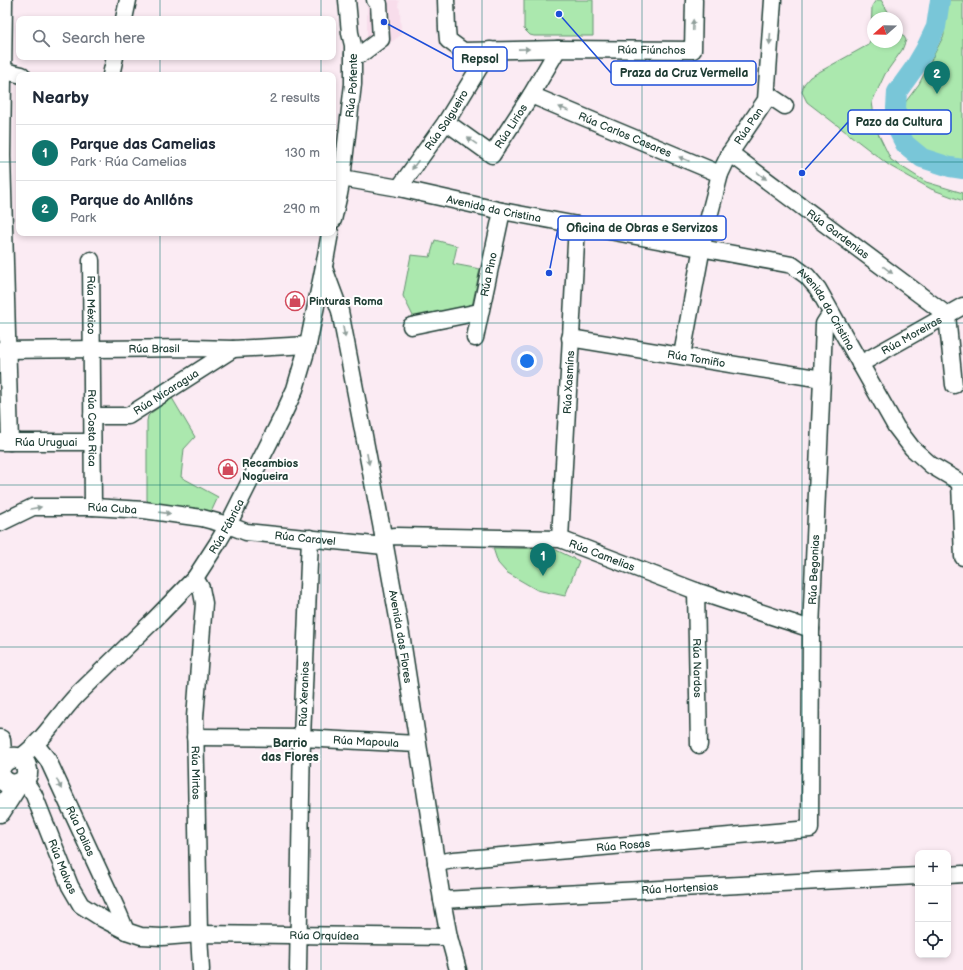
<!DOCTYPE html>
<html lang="en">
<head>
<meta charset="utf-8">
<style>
	body { margin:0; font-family:"Balsamiq Sans",sans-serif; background:#f2f2f3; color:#1f2937 }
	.controls { position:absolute; right:12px; bottom:12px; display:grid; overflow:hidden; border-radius:8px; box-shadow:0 2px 6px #0003 }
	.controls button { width:36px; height:36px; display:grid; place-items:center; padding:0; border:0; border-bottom:1px solid #e0e1e3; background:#fff; color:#1f2937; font:20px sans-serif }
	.compass { position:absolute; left:867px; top:12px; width:36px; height:36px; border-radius:50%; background:#fff; box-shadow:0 2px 6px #0003; rotate:250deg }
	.you { position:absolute; left:527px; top:361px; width:14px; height:14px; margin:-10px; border:3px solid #fff; border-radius:50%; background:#1a73e8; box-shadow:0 0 0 6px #1a73e833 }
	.badge { display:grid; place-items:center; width:26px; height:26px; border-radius:50%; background:#0f766e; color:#fff; font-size:13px; font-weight:700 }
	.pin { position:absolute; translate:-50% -33px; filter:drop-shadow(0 1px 2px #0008) }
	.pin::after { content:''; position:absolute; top:21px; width:14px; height:12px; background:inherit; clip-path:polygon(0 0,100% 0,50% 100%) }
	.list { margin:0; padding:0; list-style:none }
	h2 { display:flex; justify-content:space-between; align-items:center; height:52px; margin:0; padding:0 16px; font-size:17px }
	h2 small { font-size:13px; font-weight:400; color:#747a83 }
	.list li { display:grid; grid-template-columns:26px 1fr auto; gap:12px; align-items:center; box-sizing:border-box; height:56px; padding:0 16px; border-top:1px solid #e0e1e3 }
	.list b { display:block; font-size:15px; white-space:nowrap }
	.list p { margin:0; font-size:13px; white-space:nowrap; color:#747a83 }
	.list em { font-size:13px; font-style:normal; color:#747a83 }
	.icon { flex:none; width:22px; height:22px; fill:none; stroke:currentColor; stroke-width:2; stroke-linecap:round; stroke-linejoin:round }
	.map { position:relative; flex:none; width:963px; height:970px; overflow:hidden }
	.search { position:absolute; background:#fff; box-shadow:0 2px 6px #0003; left:16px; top:16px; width:320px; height:44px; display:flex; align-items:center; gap:10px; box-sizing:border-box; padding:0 14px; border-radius:8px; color:#747a83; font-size:15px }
	.panel { position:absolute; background:#fff; box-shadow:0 2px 6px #0003; left:16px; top:72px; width:320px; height:164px; border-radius:8px }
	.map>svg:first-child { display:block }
	.built { fill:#f8ddeb }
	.green { fill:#abe8ae; stroke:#659271 }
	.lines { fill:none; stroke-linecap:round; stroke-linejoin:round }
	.river { stroke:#79c6d8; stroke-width:20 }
	.minor-casing { stroke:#1f3d34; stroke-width:19 }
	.major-casing { stroke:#1f3d34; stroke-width:23 }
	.minor { stroke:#fff; stroke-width:16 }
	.major { stroke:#fff; stroke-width:20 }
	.oneway { fill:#8f9e9a }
	.grid { fill:none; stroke:#0f766e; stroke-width:1; stroke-opacity:0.55 }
	.labels { text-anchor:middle; stroke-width:4; stroke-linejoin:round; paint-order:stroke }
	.street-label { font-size:11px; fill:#1f3d34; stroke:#fff }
	.poi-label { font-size:11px; font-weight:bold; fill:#1f3d34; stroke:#fff; text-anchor:start }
	.neighbourhood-label { font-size:12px; font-weight:bold; fill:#1f3d34; stroke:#fff }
	.leader { fill:none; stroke:#1d4ed8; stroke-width:1.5 }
	.callout-dot { fill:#1d4ed8; stroke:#fff; stroke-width:1.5 }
	.callout { fill:#fff; stroke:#1d4ed8; stroke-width:1.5 }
	.callout-label { font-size:12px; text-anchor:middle; font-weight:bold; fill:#1f3d34 }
</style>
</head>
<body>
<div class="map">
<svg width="963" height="970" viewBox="0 0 963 970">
	<rect width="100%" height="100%" fill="#fbebf3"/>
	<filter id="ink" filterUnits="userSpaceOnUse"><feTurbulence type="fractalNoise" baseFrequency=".025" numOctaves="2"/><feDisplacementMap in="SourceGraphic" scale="8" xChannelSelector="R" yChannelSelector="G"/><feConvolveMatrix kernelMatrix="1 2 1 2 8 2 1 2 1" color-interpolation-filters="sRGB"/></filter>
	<g filter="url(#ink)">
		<path class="built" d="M367,0H397L399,1L398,6L400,10L401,35L367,60Z"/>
		<g class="green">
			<path d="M524,0H593V36H534L530,35L524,29Z"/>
			<path d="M876,0H881L892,18H873V42H897V26L906,40L902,50L885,74L872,102L876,129L891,160L926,182L963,193V201L931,189L890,166L807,102L802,92L804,84L810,77L868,45L871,39L872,6Z"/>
			<path d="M944,0H963V172L937,163L910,138V134L904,118V104L919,84L944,35L943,14Z"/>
			<path d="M435,240L457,246L453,264L480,269L472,306L414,318L403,296L411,255L430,257Z"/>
			<path d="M172,398L195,437L184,449L181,477L218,497L212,510L209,512L150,505L147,500V421L148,416L151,413Z"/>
			<path d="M493,548L554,549L579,561L565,596L537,590L506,572L498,563Z"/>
		</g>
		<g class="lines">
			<path class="river" d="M940,0L936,27L925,50L915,67L897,92L895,124L905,144L922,158L950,167L963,169"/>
			<defs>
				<g id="minor">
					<path d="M4,0L2,156L10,442"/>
					<path id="s1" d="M446,0L447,29L448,40L463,51L558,49L693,50L694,0"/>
					<path d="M124,19L128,0"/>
					<path d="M353,54H361L381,39L379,4L375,0"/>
					<path d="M0,70L22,75"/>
					<path d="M111,75L115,57"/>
					<path d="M767,94L785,106"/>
					<path id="s2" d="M531,95L720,174"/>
					<path id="s3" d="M446,122L492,155L531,95L558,49"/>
					<path id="s4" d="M730,153L947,315L954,385"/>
					<path id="s5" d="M342,178L399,188L502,211L792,265L807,276L818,289L896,427L912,448L931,465L963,484"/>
					<path id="s6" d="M399,188L446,122L490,50"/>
					<path id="s7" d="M333,220L339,194L342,178L353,84V45L350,33L347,0"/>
					<path id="s8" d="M91,260L93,507"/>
					<path id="s9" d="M324,268L340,311L381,524L402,640L442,900L449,937L458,970"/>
					<path d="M411,326L479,312"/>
					<path id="s10" d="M475,338L502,211"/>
					<path id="s11" d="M570,338L822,379"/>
					<path id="s12" d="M0,350L193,348L233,349L308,345"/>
					<path id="s13" d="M682,355L704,236L720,174L730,153L766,100L773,0"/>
					<path id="s14" d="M860,364L963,306"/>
					<path id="s15" d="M92,416H128L233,349"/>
					<path id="s16" d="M0,442H92"/>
					<path d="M960,483L963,557"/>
					<path id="s17" d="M0,523L33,507H93L144,510L202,518L228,525L246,532L384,546"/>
					<path id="s18" d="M383,537L396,536L560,539L696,591L811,629"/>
					<path id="s19" d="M560,539L577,225"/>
					<path id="s20" d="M195,578L201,588L204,603L195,717L199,934L201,970"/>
					<path id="s21" d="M696,591L699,745"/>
					<path id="s22" d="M195,737L302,738L417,744"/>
					<path id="s23" d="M40,750L48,760L119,914L126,931"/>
					<path id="s24" d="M18,759C43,742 57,716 77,695L154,620L195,578L217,544L228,525L283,415L295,389L308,345L325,261L330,233"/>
					<path id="s25" d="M24,780L34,795L70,886L81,905L103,919L126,931L141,936L162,937L199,934L449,937"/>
					<path id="s26" d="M436,863L454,860L810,829L811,629L822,379L824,324L831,313"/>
					<path d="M948,875L963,874"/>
					<path id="s27" d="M442,900L918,876"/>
					<path id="s28" d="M298,970L302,738L310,538"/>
				</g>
				<g id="major">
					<path d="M0,740L2,763"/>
					<path d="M0,768C6,754 25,754 27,770C29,786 6,790 0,775"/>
					<path d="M0,812L18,784"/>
				</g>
			</defs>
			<use href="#minor" class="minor-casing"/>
			<use href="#major" class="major-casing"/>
			<use href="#minor" class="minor"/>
			<use href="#major" class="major"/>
		</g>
		<defs><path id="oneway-solid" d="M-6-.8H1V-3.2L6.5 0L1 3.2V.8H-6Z"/></defs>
		<g class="oneway">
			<use href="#oneway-solid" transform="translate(693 25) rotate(-88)"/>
			<use href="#oneway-solid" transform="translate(770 39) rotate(94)"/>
			<use href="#oneway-solid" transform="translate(524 49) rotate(-1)"/>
			<use href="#oneway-solid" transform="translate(564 109) rotate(-157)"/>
			<use href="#oneway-solid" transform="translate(472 141) rotate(-145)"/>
			<use href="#oneway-solid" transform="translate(684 159) rotate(-157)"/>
			<use href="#oneway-solid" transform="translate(415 165) rotate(125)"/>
			<use href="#oneway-solid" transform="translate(762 176) rotate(37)"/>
			<use href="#oneway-solid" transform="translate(888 270) rotate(37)"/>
			<use href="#oneway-solid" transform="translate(344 332) rotate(79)"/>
			<use href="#oneway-solid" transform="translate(368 459) rotate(79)"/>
			<use href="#oneway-solid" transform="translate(36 508) rotate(-10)"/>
			<use href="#oneway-solid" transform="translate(165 513) rotate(7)"/>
			<use href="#oneway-solid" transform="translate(59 784) rotate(65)"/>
		</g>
	</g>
	<path class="grid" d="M160,0V19M321,0V19M482,0V970M642,0V970M802,0V970M160,57V75M321,57V75M0,162H19M333,162H963M160,233V970M321,233V970M0,323H963M0,485H963M0,647H963M0,808H963"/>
	<defs>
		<symbol id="shop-ring" viewBox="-11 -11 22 22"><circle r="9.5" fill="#fff" stroke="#d1495b" stroke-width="1.5"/><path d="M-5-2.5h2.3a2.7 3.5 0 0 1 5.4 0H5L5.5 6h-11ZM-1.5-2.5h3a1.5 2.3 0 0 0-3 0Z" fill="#d1495b"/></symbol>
	</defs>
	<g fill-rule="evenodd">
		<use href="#shop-ring" x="284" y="290" width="22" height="22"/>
		<use href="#shop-ring" x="217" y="458" width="22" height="22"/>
	</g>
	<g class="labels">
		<g class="street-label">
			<text dy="4" stroke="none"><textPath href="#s1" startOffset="247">Rúa Fiúnchos</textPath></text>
			<text dy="4" stroke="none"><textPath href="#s7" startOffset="136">Rúa Poñente</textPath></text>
			<text dy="4" stroke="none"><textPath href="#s6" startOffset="83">Rúa Salgueiro</textPath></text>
			<text dy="4" stroke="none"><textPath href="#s3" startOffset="91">Rúa Lirios</textPath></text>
			<text dy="4" stroke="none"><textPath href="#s13" startOffset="241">Rúa Pan</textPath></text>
			<text dy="4" stroke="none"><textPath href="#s2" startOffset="102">Rúa Carlos Casares</textPath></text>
			<text dy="4" stroke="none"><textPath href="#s5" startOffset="155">Avenida da Cristina</textPath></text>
			<text dy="4" stroke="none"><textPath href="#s4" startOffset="135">Rúa Gardenias</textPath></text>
			<text dy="4" stroke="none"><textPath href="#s10" startOffset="65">Rúa Pino</textPath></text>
			<text dy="4" stroke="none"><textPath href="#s8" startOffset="45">Rúa México</textPath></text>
			<text dy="4" stroke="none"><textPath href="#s5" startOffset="515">Avenida da Cristina</textPath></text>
			<text dy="4" stroke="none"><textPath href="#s14" startOffset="59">Rúa Moreiras</textPath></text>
			<text dy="4" stroke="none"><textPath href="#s12" startOffset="154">Rúa Brasil</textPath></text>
			<text dy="4" stroke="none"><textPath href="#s11" startOffset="128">Rúa Tomiño</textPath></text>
			<text dy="4" stroke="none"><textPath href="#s19" startOffset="157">Rúa Xasmíns</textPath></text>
			<text dy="4" stroke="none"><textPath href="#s15" startOffset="81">Rúa Nicaragua</textPath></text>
			<text dy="4" stroke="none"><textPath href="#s8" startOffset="168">Rúa Costa Rica</textPath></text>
			<text dy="4" stroke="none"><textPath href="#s16" startOffset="46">Rúa Uruguai</textPath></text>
			<text dy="4" stroke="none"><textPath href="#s17" startOffset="116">Rúa Cuba</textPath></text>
			<text dy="4" stroke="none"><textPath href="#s24" startOffset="314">Rúa Fábrica</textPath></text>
			<text dy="4" stroke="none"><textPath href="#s17" startOffset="312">Rúa Caravel</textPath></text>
			<text dy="4" stroke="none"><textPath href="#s18" startOffset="222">Rúa Camelias</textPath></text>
			<text dy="4" stroke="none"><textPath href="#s26" startOffset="635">Rúa Begonias</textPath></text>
			<text dy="4" stroke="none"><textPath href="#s9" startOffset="377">Avenida das Flores</textPath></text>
			<text dy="4" stroke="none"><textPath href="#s21" startOffset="77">Rúa Nardos</textPath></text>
			<text dy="4" stroke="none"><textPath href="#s28" startOffset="276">Rúa Xeranios</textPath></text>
			<text dy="4" stroke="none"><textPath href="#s22" startOffset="171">Rúa Mapoula</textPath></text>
			<text dy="4" stroke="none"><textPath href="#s20" startOffset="197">Rúa Mirtos</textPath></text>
			<text dy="4" stroke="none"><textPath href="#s23" startOffset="91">Rúa Dalias</textPath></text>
			<text dy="4" stroke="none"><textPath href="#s26" startOffset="188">Rúa Rosas</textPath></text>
			<text dy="4" stroke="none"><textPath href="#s25" startOffset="95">Rúa Malvas</textPath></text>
			<text dy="4" stroke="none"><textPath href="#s27" startOffset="238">Rúa Hortensias</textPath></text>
			<text dy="4" stroke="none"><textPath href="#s25" startOffset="389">Rúa Orquídea</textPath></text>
		</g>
		<g class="poi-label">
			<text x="309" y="305">Pinturas Roma</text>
			<text x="242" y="467">Recambios<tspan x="242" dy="13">Nogueira</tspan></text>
		</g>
		<g class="neighbourhood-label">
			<text x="290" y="747">Barrio<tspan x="290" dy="14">das Flores</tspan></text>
		</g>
	</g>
	<path class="leader" d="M384 22L453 59M559 14L611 73M802 173L848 122M549 273L558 228"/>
	<g class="callout-dot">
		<circle cx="384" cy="22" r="4"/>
		<circle cx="559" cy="14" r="4"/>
		<circle cx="802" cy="173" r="4"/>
		<circle cx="549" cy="273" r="4"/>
	</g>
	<g class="callout">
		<rect x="453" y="47" width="54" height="24" rx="4"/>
		<rect x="611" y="61" width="145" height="24" rx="4"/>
		<rect x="848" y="110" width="103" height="24" rx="4"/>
		<rect x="558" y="216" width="168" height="24" rx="4"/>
	</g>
	<g class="callout-label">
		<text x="480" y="63">Repsol</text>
		<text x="684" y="77">Praza da Cruz Vermella</text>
		<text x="899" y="126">Pazo da Cultura</text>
		<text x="642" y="232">Oficina de Obras e Servizos</text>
	</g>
</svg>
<div class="controls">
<button>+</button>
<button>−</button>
<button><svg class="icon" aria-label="locate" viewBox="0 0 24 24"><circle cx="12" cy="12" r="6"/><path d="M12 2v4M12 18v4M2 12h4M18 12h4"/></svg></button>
</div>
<svg class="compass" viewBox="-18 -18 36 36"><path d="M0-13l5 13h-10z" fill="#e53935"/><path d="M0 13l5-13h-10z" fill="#747a83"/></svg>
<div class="you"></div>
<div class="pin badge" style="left:543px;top:576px">1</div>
<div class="pin badge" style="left:937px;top:94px">2</div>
<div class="search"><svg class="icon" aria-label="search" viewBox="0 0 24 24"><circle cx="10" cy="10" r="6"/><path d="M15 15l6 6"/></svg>Search here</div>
<section class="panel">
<h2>Nearby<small>2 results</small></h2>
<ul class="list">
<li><span class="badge">1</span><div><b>Parque das Camelias</b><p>Park · Rúa Camelias</p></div><em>130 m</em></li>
<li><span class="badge">2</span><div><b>Parque do Anllóns</b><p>Park</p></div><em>290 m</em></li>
</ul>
</section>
</div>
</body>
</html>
